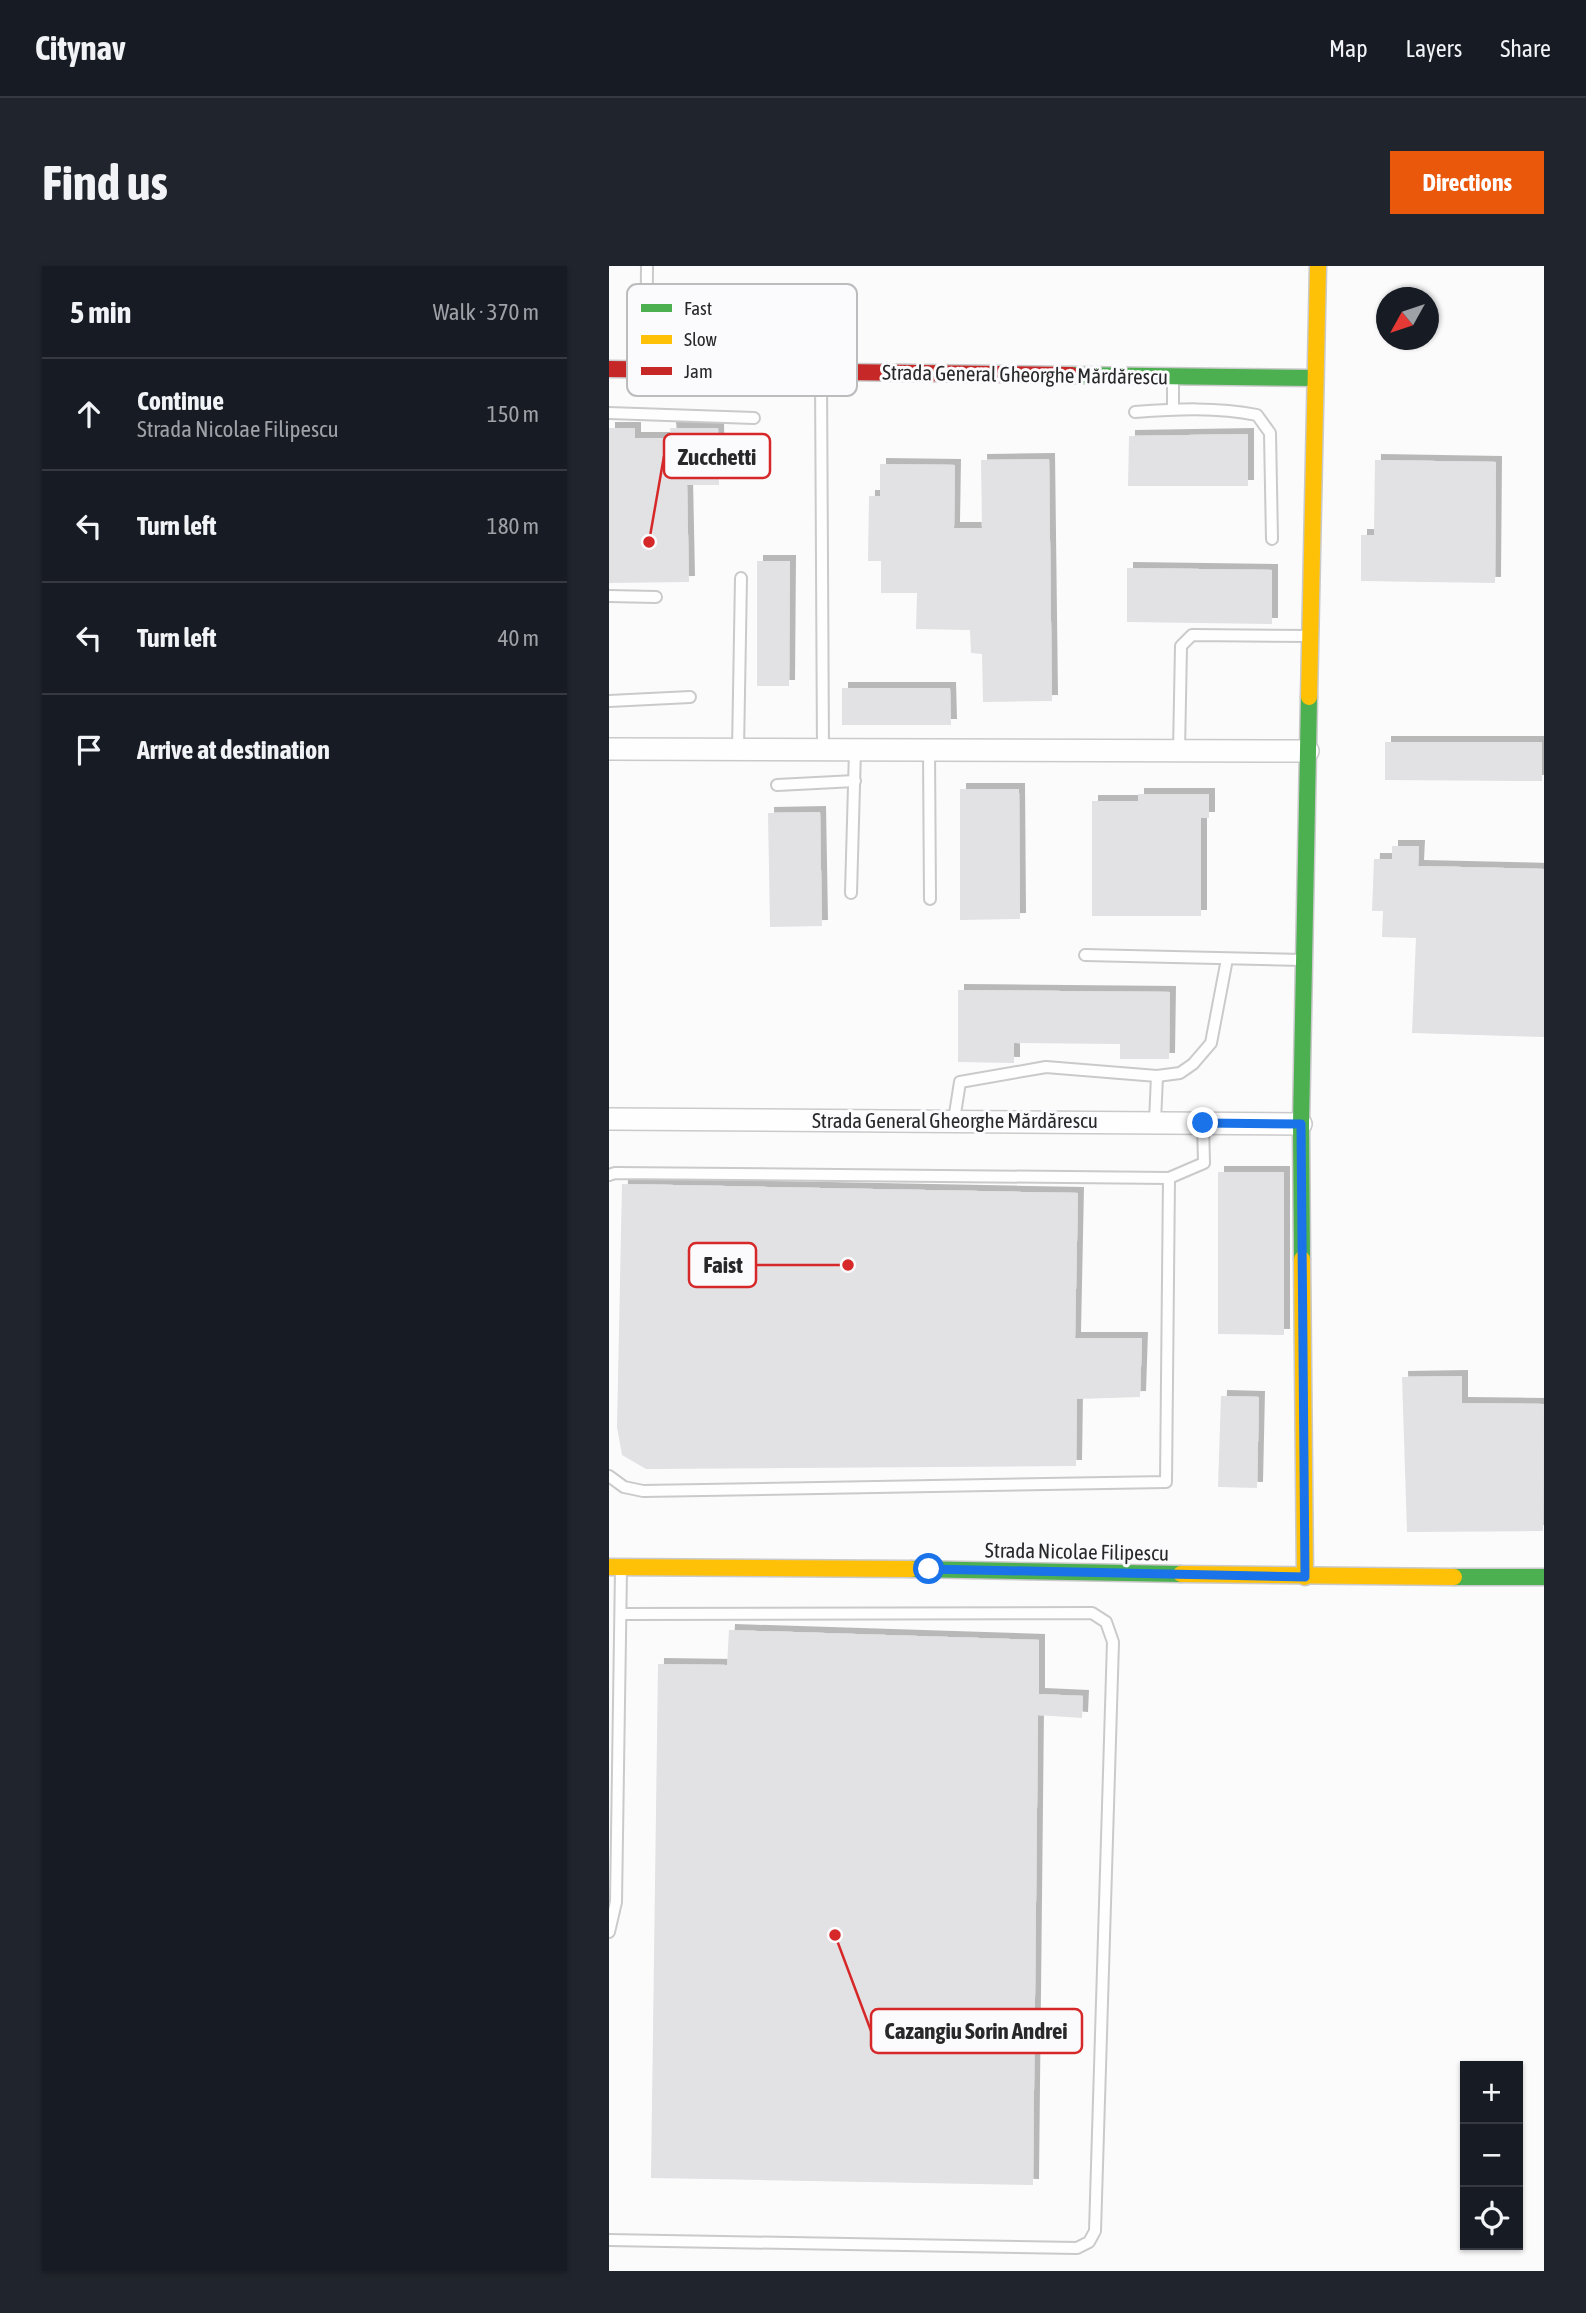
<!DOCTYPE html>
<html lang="en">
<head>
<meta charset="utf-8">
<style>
	body { margin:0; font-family:"Asap Condensed",sans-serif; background:#20242c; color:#f1f3f6 }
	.controls { position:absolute; right:21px; bottom:21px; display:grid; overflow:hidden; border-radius:0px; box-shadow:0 2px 5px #0004 }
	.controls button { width:63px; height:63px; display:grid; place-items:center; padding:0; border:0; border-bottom:2px solid #363941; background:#171b24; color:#f1f3f6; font:35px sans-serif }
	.compass { position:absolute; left:767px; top:21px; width:63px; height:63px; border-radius:50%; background:#171b24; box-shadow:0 2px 5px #0004; rotate:230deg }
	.stop { position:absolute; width:21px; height:21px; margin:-16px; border:5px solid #1a73e8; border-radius:50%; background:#fff }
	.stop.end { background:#1a73e8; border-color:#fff; box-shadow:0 2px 7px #0008 }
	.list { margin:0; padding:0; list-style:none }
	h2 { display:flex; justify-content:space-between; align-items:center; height:91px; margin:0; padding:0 28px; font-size:30px }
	h2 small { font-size:23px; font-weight:400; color:#9ea1a6 }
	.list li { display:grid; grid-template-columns:46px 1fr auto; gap:21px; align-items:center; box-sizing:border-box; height:112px; padding:0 28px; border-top:2px solid #363941 }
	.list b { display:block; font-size:26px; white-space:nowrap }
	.list p { margin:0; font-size:23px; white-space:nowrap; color:#9ea1a6 }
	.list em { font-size:23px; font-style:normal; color:#9ea1a6 }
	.icon { flex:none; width:38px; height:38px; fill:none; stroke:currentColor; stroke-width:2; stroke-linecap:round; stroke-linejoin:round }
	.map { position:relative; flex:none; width:935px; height:2005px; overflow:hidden; border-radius:0px }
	header { display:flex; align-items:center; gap:42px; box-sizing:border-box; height:98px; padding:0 35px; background:#171b24; border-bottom:2px solid #363941 }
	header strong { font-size:33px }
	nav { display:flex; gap:38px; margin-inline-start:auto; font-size:24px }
	.intro { display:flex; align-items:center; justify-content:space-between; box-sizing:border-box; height:168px; padding:0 42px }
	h1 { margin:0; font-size:49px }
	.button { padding:18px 32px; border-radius:0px; background:#ea580c; color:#fff; font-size:24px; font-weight:700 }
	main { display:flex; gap:42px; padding:0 42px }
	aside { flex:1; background:#171b24; border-radius:0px; box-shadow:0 2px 5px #0004 }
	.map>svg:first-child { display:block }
	.building { fill:#e2e2e4; filter:url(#shadow) }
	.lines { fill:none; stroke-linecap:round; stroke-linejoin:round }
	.lane-casing { stroke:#cacacb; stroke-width:14 }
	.street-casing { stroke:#cacacb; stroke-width:24 }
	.fast-casing { stroke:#cacacb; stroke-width:19 }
	.slow-casing { stroke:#cacacb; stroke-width:19 }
	.jam-casing { stroke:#cacacb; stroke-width:19 }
	.lane { stroke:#fefeff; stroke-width:10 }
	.street { stroke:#fefeff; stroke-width:21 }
	.fast { stroke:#4caf50; stroke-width:16 }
	.slow { stroke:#ffc107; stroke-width:16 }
	.jam { stroke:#c62828; stroke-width:16 }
	.route { stroke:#1a73e8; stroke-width:9 }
	.labels { text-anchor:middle; stroke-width:6; stroke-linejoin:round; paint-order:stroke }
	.street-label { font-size:21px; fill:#292829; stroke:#fbfafd }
	.key { fill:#fbfafd; stroke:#bcbbbd; stroke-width:2 }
	.key-label { font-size:19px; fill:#292829 }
	.leader { fill:none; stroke:#d62828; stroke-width:2.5 }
	.callout-dot { fill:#d62828; stroke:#fbfafd; stroke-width:2.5 }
	.callout { fill:#fbfafd; stroke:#d62828; stroke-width:2.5 }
	.callout-label { font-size:23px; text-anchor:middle; font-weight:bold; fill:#292829 }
</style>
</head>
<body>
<header>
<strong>Citynav</strong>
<nav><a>Map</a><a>Layers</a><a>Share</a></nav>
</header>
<div class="intro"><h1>Find us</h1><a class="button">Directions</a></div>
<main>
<aside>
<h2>5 min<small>Walk · 370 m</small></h2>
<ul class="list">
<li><svg class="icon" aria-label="ahead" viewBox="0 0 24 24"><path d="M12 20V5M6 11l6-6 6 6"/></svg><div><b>Continue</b><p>Strada Nicolae Filipescu</p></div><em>150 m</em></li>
<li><svg class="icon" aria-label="left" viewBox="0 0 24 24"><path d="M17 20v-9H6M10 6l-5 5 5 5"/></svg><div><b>Turn left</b></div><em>180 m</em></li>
<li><svg class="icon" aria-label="left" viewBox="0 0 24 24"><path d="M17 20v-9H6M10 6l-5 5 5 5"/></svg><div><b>Turn left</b></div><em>40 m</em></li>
<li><svg class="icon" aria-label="arrive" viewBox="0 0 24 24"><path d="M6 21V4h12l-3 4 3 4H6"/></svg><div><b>Arrive at destination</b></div></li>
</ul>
</aside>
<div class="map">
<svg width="935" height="2005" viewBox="0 0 935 2005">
	<defs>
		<filter id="shadow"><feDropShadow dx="6" dy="-6" stdDeviation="0" flood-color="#0004"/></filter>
	</defs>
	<rect width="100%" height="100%" fill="#fbfbfc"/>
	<g class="building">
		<path d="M0,162H26V172H62L61,162H109L110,219H78L80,316L0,317Z"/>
		<path d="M639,168V220H519L520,170Z"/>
		<path d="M440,193L443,435L374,436L373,388L362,387L361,364L307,363L308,327H272V295H259L260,230H271V198L346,199L345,262H373L372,194Z"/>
		<path d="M766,194L887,196L886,317L752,315V269H765Z"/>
		<path d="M148,295H181L180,420H148Z"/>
		<path d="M518,302L663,304V358L518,356Z"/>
		<path d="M233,422H341L342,459H233Z"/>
		<path d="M776,476H933V515L776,514Z"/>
		<path d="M351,523H410L411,653L351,654Z"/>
		<path d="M529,528H600V552H592V650H483V535H529Z"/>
		<path d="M211,546L213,660L161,661L159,547Z"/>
		<path d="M783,580H810L809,600L935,603V771L803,767L807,672L773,671L774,645H763L765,593H783Z"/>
		<path d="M349,724L561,726L560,793H511V778L405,777V797L349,796Z"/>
		<path d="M609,906H675V1069L609,1068Z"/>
		<path d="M13,918L469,927L466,1072H533L531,1131L468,1133L467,1200L37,1203L13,1189L8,1161Z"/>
		<path d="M853,1110V1137L935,1138L934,1265L798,1266L793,1111Z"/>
		<path d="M612,1130L650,1131L648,1222L609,1221Z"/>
		<path d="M120,1364L430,1374V1428L474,1430L473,1452L429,1449L424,1919L42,1912L49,1398L118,1399Z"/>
	</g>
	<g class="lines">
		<defs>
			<g id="lane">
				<path d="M37,101L38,0"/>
				<path d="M212,109L214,484"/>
				<path d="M564,143V113"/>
				<path d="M526,146C567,143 608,141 648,149L661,167L663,273"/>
				<path d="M0,147L145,152"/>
				<path d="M0,330L47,331"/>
				<path d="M0,435L81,431"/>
				<path d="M129,484L132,312"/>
				<path d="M320,484L321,633"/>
				<path d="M570,485L572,380L583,369L701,370"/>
				<path d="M168,519L246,515"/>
				<path d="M242,627L246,484"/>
				<path d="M476,689L694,694"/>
				<path d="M345,854L351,816L437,801L548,810L571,807L584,798L602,777L618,693"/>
				<path d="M546,856L548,810"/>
				<path d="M0,909L6,907L560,912L595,897L594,857"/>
				<path d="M0,1210L15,1221L34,1225L557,1216L560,912"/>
				<path d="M0,1666L7,1636L12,1304"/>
				<path d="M0,1974L468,1982L480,1976L486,1965L504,1376L497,1356L483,1347L12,1348"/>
			</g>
			<g id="street">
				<path d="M0,483L699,485"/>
				<path d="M0,853L692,858"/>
			</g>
			<g id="fast">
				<path d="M463,109L706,112"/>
				<path d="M693,993L692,858L700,431"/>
				<path d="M302,1303L572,1308"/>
				<path d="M845,1311H935"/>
			</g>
			<g id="slow">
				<path d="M700,431L709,0"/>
				<path d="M693,993L696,1311"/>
				<path d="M0,1301L302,1303"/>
				<path d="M572,1308L845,1311"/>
			</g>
			<path id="jam" d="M0,103L463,109"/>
		</defs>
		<use href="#lane" class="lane-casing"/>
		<use href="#street" class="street-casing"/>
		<use href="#fast" class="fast-casing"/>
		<use href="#slow" class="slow-casing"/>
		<use href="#jam" class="jam-casing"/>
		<use href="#lane" class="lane"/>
		<use href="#street" class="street"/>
		<use href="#fast" class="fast"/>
		<use href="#slow" class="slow"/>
		<use href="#jam" class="jam"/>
	</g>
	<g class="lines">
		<path class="route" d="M320,1303L696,1311L692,858L594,857"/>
	</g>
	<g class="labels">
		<g class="street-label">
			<text transform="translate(416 109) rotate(1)" y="7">Strada General Gheorghe Mărdărescu</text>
			<text x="346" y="862">Strada General Gheorghe Mărdărescu</text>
			<text transform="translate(468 1286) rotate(1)" y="7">Strada Nicolae Filipescu</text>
		</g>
	</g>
	<rect x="18" y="18" width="230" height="112" rx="10" class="key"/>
	<rect x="32" y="38" width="31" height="8" fill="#4caf50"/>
	<rect x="32" y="69" width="31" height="9" fill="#ffc107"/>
	<rect x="32" y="101" width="31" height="8" fill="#c62828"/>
	<g class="key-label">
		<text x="75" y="49">Fast</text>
		<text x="75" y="80">Slow</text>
		<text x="75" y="112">Jam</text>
	</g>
	<path class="leader" d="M40 276L55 190M239 999L147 999M226 1669L262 1765"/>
	<g class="callout-dot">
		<circle cx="40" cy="276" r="7"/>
		<circle cx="239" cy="999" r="7"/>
		<circle cx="226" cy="1669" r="7"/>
	</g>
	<g class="callout">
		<rect x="55" y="168" width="106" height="44" rx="7"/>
		<rect x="80" y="977" width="67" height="44" rx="7"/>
		<rect x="262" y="1743" width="211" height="44" rx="7"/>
	</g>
	<g class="callout-label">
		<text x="108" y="199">Zucchetti</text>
		<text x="114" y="1007">Faist</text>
		<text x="367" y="1773">Cazangiu Sorin Andrei</text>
	</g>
</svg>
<div class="controls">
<button>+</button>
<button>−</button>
<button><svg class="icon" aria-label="locate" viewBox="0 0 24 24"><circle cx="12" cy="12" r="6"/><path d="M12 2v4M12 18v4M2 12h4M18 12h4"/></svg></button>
</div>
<svg class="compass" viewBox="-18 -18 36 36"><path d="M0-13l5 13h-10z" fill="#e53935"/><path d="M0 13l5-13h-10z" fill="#9ea1a6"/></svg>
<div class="stop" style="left:320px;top:1303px"></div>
<div class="stop end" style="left:594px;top:857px"></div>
</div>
</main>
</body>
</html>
